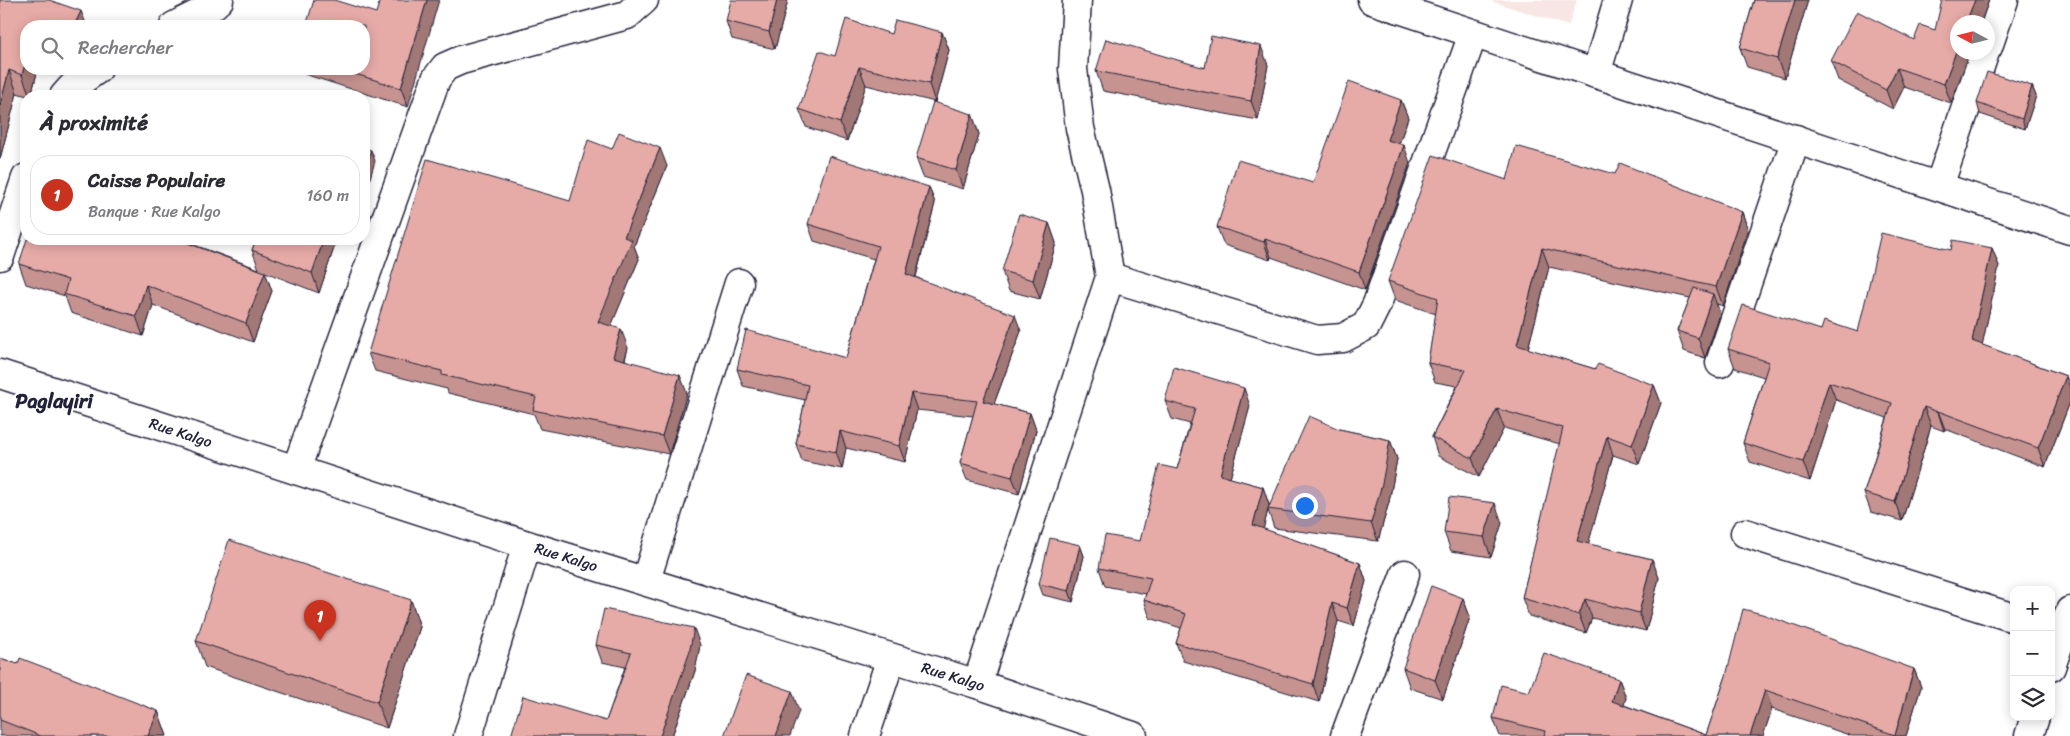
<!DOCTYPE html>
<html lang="fr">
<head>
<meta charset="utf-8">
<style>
	body { margin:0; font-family:Sriracha,sans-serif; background:#f7f7f7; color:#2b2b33 }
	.controls { position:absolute; right:15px; bottom:15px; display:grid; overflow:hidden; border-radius:10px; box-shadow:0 2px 12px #0003 }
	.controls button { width:45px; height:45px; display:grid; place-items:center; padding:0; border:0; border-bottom:1px solid #e1e1e2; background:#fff; color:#2b2b33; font:25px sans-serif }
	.compass { position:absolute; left:1950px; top:15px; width:45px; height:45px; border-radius:50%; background:#fff; box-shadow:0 2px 12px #0003; rotate:277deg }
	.you { position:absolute; left:1304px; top:505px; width:18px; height:18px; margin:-12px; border:4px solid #fff; border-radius:50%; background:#1a73e8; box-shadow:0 0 0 8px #1a73e833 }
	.badge { display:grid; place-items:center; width:32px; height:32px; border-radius:50%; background:#c8321e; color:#fff; font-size:16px; font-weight:700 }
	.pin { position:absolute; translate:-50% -41px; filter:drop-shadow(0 1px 2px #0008) }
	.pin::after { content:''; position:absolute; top:26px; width:18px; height:15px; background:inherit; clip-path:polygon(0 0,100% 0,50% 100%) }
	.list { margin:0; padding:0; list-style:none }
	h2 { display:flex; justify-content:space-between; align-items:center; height:65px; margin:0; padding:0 20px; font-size:21px }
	h2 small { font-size:16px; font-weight:400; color:#7c7c81 }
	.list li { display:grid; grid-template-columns:32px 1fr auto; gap:15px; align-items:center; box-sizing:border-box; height:80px; margin:0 10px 10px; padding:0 10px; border:1px solid #e1e1e2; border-radius:20px }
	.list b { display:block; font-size:19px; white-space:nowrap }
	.list p { margin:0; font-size:16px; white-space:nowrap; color:#7c7c81 }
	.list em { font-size:16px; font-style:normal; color:#7c7c81 }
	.icon { flex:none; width:28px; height:28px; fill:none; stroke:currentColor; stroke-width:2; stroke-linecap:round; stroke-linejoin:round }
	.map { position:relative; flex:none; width:2070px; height:736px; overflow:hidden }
	.search { position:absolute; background:#fff; box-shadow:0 2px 12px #0003; left:20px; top:20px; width:350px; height:55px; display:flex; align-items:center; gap:12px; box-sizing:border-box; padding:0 18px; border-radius:20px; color:#7c7c81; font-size:19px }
	.panel { position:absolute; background:#fff; box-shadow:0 2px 12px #0003; left:20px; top:90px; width:350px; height:155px; border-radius:20px }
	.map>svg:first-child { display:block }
	.built { fill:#f8e6e5 }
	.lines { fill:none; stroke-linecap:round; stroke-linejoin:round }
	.minor-casing { stroke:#22223b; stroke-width:31 }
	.minor { stroke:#fff; stroke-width:28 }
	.wall { fill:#c69390; stroke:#22223b }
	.shaded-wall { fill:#a17875; stroke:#22223b }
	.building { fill:#e6aba7; stroke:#22223b }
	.labels { text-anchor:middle; stroke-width:4; stroke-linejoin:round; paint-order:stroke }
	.street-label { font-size:15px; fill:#22223b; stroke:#fff }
	.district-label { font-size:20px; font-weight:bold; fill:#22223b; stroke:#fff }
</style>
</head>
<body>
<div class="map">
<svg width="2070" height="736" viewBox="0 0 2070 736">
	<rect width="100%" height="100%" fill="#fff"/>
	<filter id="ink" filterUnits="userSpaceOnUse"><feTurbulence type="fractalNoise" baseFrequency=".02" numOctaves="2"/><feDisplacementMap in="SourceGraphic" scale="10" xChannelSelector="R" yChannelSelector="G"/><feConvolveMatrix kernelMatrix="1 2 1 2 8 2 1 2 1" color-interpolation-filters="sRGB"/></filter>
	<g filter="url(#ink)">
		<path class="built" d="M1488,0H1577L1568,26Z"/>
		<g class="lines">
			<defs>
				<g id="minor">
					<path d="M1372,0L2070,230"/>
					<path d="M174,26L210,8L219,0"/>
					<path d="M1988,47L2004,0"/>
					<path d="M1596,74L1618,0"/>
					<path d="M64,96L72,87L98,69"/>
					<path d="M1939,186L1985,52"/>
					<path d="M0,256L26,178"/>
					<path d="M1110,277L1317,340L1343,338L1366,326L1377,304L1473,34"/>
					<path d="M1720,363L1796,139"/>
					<path id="s1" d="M0,374L527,545L977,684L1133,736"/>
					<path d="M296,470L436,79L445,67L461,60L627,15L644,0"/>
					<path d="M1745,533L2014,618"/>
					<path d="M646,580L739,283"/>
					<path d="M2051,667L2070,611"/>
					<path d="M977,684L1110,277L1095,190L1080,128L1073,69L1077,0"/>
					<path d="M468,736L527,545"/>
					<path d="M865,736L891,658"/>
					<path d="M1345,736L1405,574"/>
					<path d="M2029,736L2035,717"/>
				</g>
			</defs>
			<use href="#minor" class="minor-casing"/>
			<use href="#minor" class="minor"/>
		</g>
		<g class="wall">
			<path d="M0,0L26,26L38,69L31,96H27L17,93L0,159Z"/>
			<path d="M788,0L775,49L732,39L726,21Z"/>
			<path d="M1754,0H1808L1785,78L1747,67L1740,48Z"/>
			<path d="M1989,0L1981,22H1958L1951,103L1904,87L1893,109L1838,80L1831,61L1914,40L1935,30Z"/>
			<path d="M376,13L408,107L304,74L302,69H364Z"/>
			<path d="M942,32L949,50L935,102L866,85L847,141L806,127L799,109L835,56L891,34Z"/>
			<path d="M1268,65L1258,120L1103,91L1096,71Z"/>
			<path d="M2032,86L2036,96L2025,129L1980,114L1977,103Z"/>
			<path d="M1401,100L1408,118L1399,144L1410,163L1365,290L1271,257L1270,260L1224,245L1217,227L1313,183Z"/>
			<path d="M972,114L979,134L963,189L923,177L916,158Z"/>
			<path d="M667,166L634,246L639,259L611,326L628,348L625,360L687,393L669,454L540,429L534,414L448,393L447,389L375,371L368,353L570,201Z"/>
			<path d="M1507,180L1742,212L1748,230L1723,306L1717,304L1720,314L1705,358L1684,351L1677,331L1690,298L1549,267L1528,349L1595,369L1654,385L1661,403L1639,464L1613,455L1588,544L1652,559L1659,578L1646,631L1592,618L1586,633L1529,616L1522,598L1560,444L1504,428L1479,477L1438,456L1432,437L1457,386L1435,382L1428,363L1436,314L1395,300L1388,281Z"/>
			<path d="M929,187L935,203L916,277L1021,331L994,404L1030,413L1036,430L1019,494L967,480L960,463L973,416L917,410L905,462L846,448L842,469L802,461L796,444L805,400L743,386L737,369L846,358L874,259L814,241L808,224Z"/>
			<path d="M1049,223L1056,243L1040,299L1009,291L1002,271Z"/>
			<path d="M256,239H337L319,293L265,272L272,291L253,342L153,305L143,336L71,313L65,296L26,284L19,264L181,240L259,269L252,250Z"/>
			<path d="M1992,248L1999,266L1982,345L2066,376L2070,388V402L2045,467L1945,429L1944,431L1931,426L1902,521L1871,512L1864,493L1887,418L1836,400L1810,481L1750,462L1743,443L1764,377L1735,368L1728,349L1821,330L1858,332L1951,250Z"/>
			<path d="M1165,401L1250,406L1230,478L1263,487L1269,505L1339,429L1390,440L1397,459L1389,502L1378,541L1274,528L1268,510L1263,529L1360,563L1366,581L1354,626L1338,621L1319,702L1183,661L1176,643L1181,628L1150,618L1144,600L1146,594L1105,586L1099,568L1140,541L1177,469L1190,424L1172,419Z"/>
			<path d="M1502,523L1491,557L1451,551L1444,532Z"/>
			<path d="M1080,545L1084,556L1073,602L1043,595L1039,584Z"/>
			<path d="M1463,598L1470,617L1443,699L1410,688L1403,668Z"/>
			<path d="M411,600L420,627L387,728L205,667L196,641Z"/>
			<path d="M596,645H700L695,671L672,736H511L606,721L625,667L602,662Z"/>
			<path d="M0,658L158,711L167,736H0Z"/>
			<path d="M1914,669L1921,687L1906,736H1852L1772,709L1763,736H1500L1493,718L1529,692L1619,679L1626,698L1624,705L1706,735L1726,676Z"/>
		</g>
		<g class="shaded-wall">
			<path d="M427,0H439L408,107L401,88Z"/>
			<path d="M777,0H788L775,49L769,32Z"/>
			<path d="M1795,0H1808L1785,78L1777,59Z"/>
			<path d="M1975,0H1989L1981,22H1966Z"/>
			<path d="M81,11L87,26H74Z"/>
			<path d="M942,32L949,50L935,102L929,84Z"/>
			<path d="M1261,46L1268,65L1258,120L1251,101Z"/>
			<path d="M1958,46V52H1970L1951,103L1944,84Z"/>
			<path d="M26,60V69H38L31,96H30L22,75Z"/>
			<path d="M859,67L866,85L847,141L840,123Z"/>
			<path d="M1897,68L1904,87L1893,109L1886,90Z"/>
			<path d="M9,70L17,93L0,159V106Z"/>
			<path d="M2032,86L2036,96L2025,129L2022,119Z"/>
			<path d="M1401,100L1408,118L1394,158L1387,140Z"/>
			<path d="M972,114L979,134L963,189L956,170Z"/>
			<path d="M1404,145L1410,163L1365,290L1359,272Z"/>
			<path d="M660,148L667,166L634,246L639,259L605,341L598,322L624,237Z"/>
			<path d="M371,150L375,161L364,199V175Z"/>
			<path d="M929,187L935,203L912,290L906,274Z"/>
			<path d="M1742,212L1748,230L1723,306L1716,287Z"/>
			<path d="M1049,223L1056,243L1040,299L1033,280Z"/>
			<path d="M324,239H337L319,293L312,273Z"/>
			<path d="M1265,239L1271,257L1270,260L1264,242Z"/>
			<path d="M1542,248L1549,267L1524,364L1517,345Z"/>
			<path d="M1992,248L1999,266L1979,360L1972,341Z"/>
			<path d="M265,272L272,291L253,342L246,323Z"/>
			<path d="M146,285L153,305L143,336L136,316Z"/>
			<path d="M1713,294L1720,314L1705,358L1698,338Z"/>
			<path d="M1015,315L1021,331L989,417L983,401Z"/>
			<path d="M621,329L628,348L620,375L613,357Z"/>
			<path d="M680,375L687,393L669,454L662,436Z"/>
			<path d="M2066,376L2070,388V402L2045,467L2038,448Z"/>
			<path d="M1829,382L1836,400L1810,481L1803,462Z"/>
			<path d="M1654,385L1661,403L1639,464L1632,445Z"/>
			<path d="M1244,388L1250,406L1226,493L1220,475Z"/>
			<path d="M911,393L917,410L905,462L899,446Z"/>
			<path d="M1924,407L1931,426L1902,521L1895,502Z"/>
			<path d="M1497,409L1504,428L1479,477L1472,458Z"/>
			<path d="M1938,411L1945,429L1944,431L1938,412Z"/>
			<path d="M1030,413L1036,430L1019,494L1012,477Z"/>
			<path d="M840,431L846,448L842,469L836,452Z"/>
			<path d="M1607,436L1613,455L1584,560L1577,541Z"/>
			<path d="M1390,440L1397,459L1389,502L1378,541L1371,523Z"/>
			<path d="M1263,487L1269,505L1260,543L1253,525Z"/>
			<path d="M1495,503L1502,523L1491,557L1484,537Z"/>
			<path d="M1080,545L1084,556L1073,602L1069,591Z"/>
			<path d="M1652,559L1659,578L1646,631L1639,613Z"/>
			<path d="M1360,563L1366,581L1354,626L1347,608Z"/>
			<path d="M1463,598L1470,617L1443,699L1435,680Z"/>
			<path d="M1585,599L1592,618L1586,633L1579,615Z"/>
			<path d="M411,600L420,627L387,728L377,702Z"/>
			<path d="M1332,603L1338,621L1319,702L1313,684Z"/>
			<path d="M694,628L700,645L695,671L672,736H660Z"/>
			<path d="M1914,669L1921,687L1906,736H1895V735Z"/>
			<path d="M1619,679L1626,698L1619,719L1612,701Z"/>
			<path d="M1765,690L1772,709L1763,736H1750Z"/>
			<path d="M792,691L799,711L790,736H776Z"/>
			<path d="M158,711L167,736H148Z"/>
		</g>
		<g class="building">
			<path d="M0,0H49L81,11L74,26H26V60L22,75L9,70L0,106Z"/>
			<path d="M314,0H334L376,13L380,0H427L401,88L339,69H364V26H306Z"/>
			<path d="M731,0H777L769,32L726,21Z"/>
			<path d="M1754,0H1795L1777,59L1740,48Z"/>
			<path d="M1942,0H1975L1966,22H1958V46L1944,84L1897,68L1886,90L1831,61L1857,11L1914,40L1920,25L1935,30Z"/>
			<path d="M846,19L891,34L895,20L942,32L929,84L859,67L840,123L799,109L819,51L835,56Z"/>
			<path d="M1211,36L1261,46L1251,101L1096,71L1106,39L1205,68Z"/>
			<path d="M1987,72L2032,86L2022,119L1977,103Z"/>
			<path d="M1349,81L1401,100L1387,140L1404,145L1359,272L1265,239L1264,242L1217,227L1238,160L1313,183Z"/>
			<path d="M933,102L972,114L956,170L916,158Z"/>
			<path d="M619,132L660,148L624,237L632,240L598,322L621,329L613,357L680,375L662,436L533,410L536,397L442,375V371L368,353L427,159L570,201L588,140L612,149Z"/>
			<path d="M1516,146L1615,174L1620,163L1742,212L1716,287L1542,248L1517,345L1595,369L1598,364L1654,385L1632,445L1607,436L1577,541L1652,559L1639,613L1585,599L1579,615L1522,598L1563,428L1497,409L1472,458L1432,437L1466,370L1428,363L1438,298L1388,281L1433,155L1507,180Z"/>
			<path d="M364,148L371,150L364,175Z"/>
			<path d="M829,156L929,187L906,274L1015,315L983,401L1030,413L1012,477L960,463L977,401L911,393L899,446L840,431L836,452L796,444L808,385L737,369L746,330L846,358L878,246L808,224Z"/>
			<path d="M1019,214L1049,223L1033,280L1002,271Z"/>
			<path d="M1881,233L1951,250L1953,240L1992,248L1972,341L2066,376L2038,448L1938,411V412L1924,407L1895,502L1864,493L1892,403L1829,382L1803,462L1743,443L1769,362L1728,349L1743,305L1821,330L1824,321L1858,332Z"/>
			<path d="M27,239H177L265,272L246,323L146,285L136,316L64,294L68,280L19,264Z"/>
			<path d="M256,239H324L312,273L252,250Z"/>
			<path d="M1694,288L1713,294L1698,338L1677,331Z"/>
			<path d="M1174,367L1244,388L1220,475L1263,487L1253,525L1360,563L1347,608L1332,603L1313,684L1176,643L1186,614L1144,600L1151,578L1099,568L1105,535L1140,541L1159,465L1177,469L1195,409L1165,401Z"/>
			<path d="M1309,416L1339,429L1390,440L1382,484L1371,523L1268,509Z"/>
			<path d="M1449,497L1495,503L1484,537L1444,532Z"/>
			<path d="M1050,538L1080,545L1069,591L1039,584Z"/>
			<path d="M229,540L411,600L377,702L196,641Z"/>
			<path d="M1431,586L1463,598L1435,680L1403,668Z"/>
			<path d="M604,609L694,628L689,654L660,736H511L523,696L606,721L631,653L596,645Z"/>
			<path d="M1743,609L1762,614L1914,669L1895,735L1765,690L1750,736H1544L1545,731L1493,718L1501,685L1529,692L1544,653L1619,679L1612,701L1706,735L1726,676Z"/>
			<path d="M0,658L18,664L20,658L158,711L148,736H41L0,720Z"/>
			<path d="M746,675L792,691L776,736H724Z"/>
		</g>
	</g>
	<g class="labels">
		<g class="street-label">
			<text dy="5" stroke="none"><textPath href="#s1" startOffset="190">Rue Kalgo</textPath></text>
			<text dy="5" stroke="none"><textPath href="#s1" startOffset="595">Rue Kalgo</textPath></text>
			<text dy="5" stroke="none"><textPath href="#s1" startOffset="1000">Rue Kalgo</textPath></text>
		</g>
		<g class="district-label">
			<text x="54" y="408">Paglayiri</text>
		</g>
	</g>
</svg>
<div class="controls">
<button>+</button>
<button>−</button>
<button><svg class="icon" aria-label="layers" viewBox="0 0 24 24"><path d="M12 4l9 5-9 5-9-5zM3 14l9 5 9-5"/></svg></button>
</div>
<svg class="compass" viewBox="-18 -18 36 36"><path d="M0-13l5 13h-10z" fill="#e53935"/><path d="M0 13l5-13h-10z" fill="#7c7c81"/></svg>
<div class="you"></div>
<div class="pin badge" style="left:320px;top:641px">1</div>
<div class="search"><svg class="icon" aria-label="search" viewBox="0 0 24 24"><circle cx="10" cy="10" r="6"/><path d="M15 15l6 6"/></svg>Rechercher</div>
<section class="panel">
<h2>À proximité<small></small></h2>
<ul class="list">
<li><span class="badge">1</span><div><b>Caisse Populaire</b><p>Banque · Rue Kalgo</p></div><em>160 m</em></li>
</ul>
</section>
</div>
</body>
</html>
